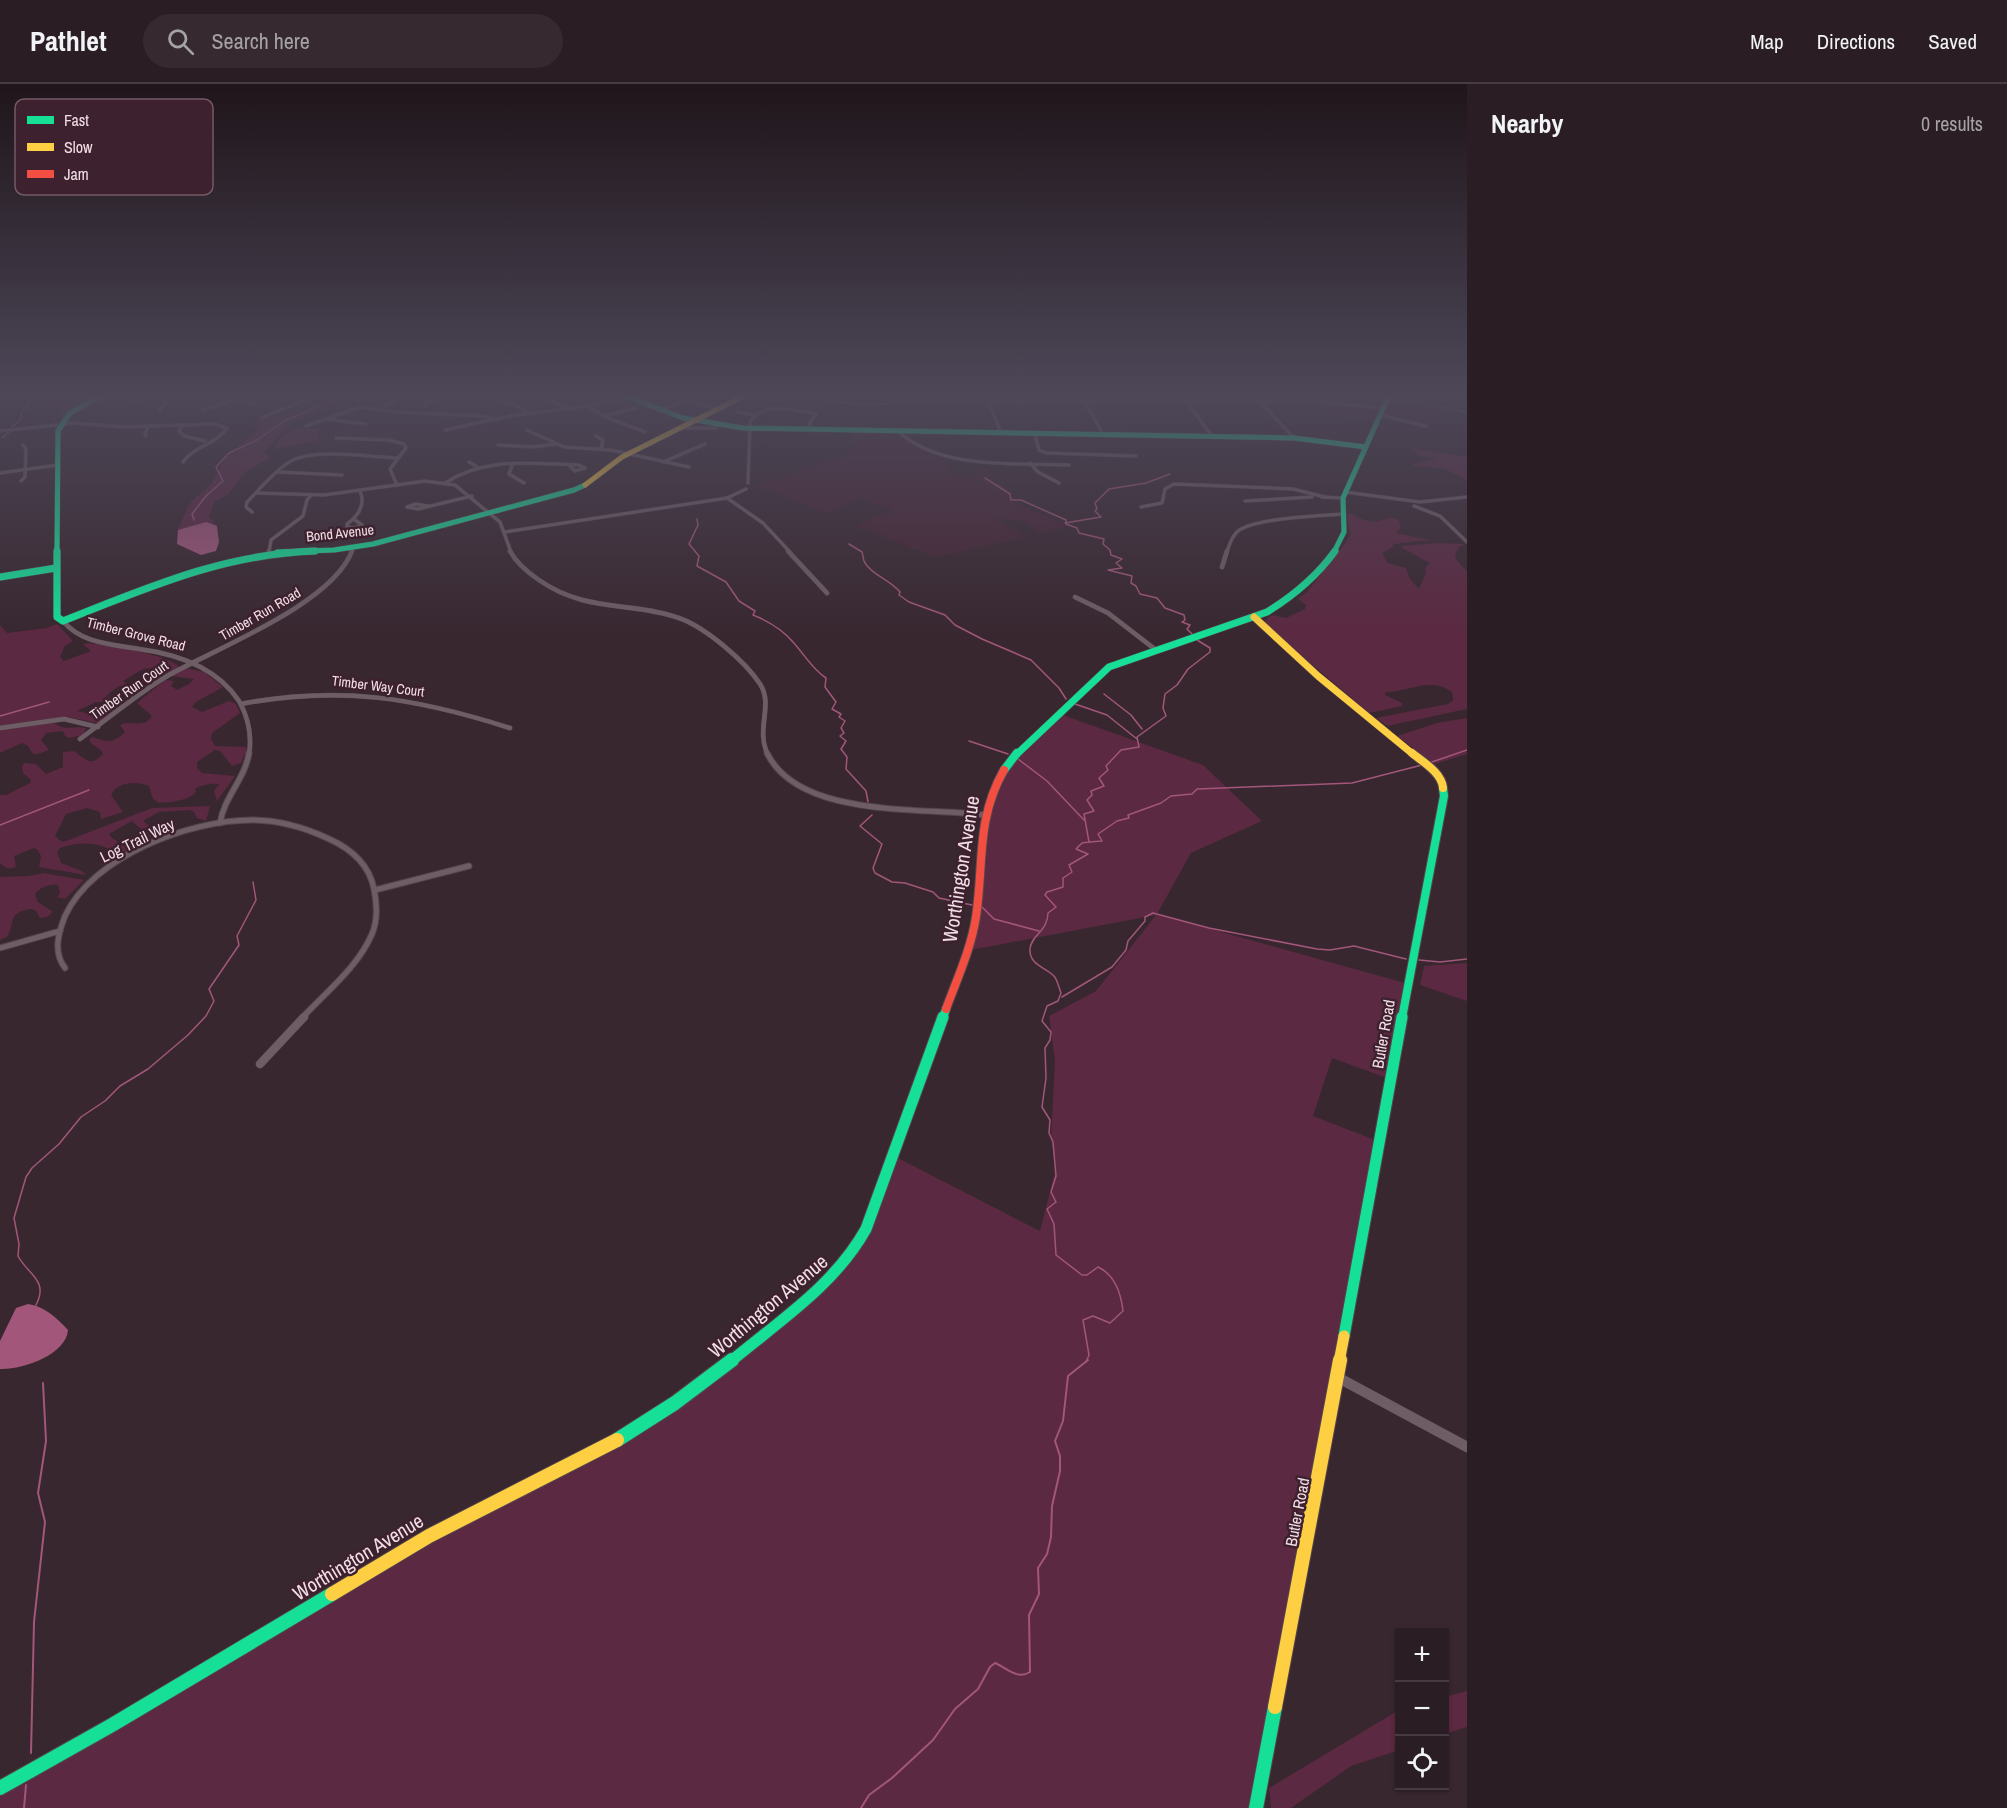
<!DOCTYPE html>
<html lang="en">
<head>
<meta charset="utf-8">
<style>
	body { margin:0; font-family:"Archivo Narrow",sans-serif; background:#362a30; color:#f1f3f6 }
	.controls { position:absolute; right:18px; bottom:18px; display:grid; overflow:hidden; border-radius:0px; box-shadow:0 2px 4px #0004 }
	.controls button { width:54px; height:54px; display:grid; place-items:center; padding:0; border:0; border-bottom:2px solid #463b41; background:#2a1d23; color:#f1f3f6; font:30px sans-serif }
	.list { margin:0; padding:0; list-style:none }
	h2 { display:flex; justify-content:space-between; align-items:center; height:78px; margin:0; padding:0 24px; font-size:26px }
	h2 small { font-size:20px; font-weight:400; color:#a5a2a6 }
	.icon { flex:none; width:33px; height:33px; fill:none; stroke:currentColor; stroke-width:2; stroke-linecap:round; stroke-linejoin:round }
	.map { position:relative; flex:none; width:1467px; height:1724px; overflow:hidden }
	header { display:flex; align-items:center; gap:36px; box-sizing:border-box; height:84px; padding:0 30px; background:#2a1d23; border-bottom:2px solid #463b41 }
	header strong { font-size:28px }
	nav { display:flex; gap:33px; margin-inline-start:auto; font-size:21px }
	.search { width:420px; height:54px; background:#362a30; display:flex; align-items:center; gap:15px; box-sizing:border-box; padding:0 21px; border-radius:33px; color:#a5a2a6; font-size:22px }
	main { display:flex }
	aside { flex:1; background:#2a1d23 }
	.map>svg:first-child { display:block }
	.built { fill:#462534 }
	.green { fill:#5b2941 }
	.water { fill:#a2567a }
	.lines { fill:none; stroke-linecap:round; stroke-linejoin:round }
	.stream-far1 { stroke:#a2567a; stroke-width:1.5 }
	.stream { stroke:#a2567a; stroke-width:2 }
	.street-far4-casing { stroke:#54464c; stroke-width:4 }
	.street-far3-casing { stroke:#54464c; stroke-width:5 }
	.street-far2-casing { stroke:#54464c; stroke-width:7 }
	.street-far1-casing { stroke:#54464c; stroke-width:9 }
	.street-casing { stroke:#54464c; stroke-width:11 }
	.fast-far4-casing { stroke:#54464c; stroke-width:6 }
	.fast-far3-casing { stroke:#54464c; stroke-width:8 }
	.fast-far2-casing { stroke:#54464c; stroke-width:10 }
	.fast-far1-casing { stroke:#54464c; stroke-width:13 }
	.fast-casing { stroke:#54464c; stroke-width:16 }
	.slow-far4-casing { stroke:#54464c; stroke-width:6 }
	.slow-far3-casing { stroke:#54464c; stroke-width:8 }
	.slow-far2-casing { stroke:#54464c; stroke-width:10 }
	.slow-far1-casing { stroke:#54464c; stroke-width:13 }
	.slow-casing { stroke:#54464c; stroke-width:16 }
	.jam-casing { stroke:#54464c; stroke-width:10 }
	.street-far4 { stroke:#6e5d65; stroke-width:3 }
	.street-far3 { stroke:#6e5d65; stroke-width:4.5 }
	.street-far2 { stroke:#6e5d65; stroke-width:5 }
	.street-far1 { stroke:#6e5d65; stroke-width:8 }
	.street { stroke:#6e5d65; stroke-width:10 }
	.fast-far4 { stroke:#16e098; stroke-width:5 }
	.fast-far3 { stroke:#16e098; stroke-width:7 }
	.fast-far2 { stroke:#16e098; stroke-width:8 }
	.fast-far1 { stroke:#16e098; stroke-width:11 }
	.fast { stroke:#16e098; stroke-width:14 }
	.slow-far4 { stroke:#ffcf43; stroke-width:5 }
	.slow-far3 { stroke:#ffcf43; stroke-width:7 }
	.slow-far2 { stroke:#ffcf43; stroke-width:8 }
	.slow-far1 { stroke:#ffcf43; stroke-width:11 }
	.slow { stroke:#ffcf43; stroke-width:14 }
	.jam { stroke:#f24e42; stroke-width:8 }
	.rail { stroke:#74646b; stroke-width:1.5; stroke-dasharray:7 3; stroke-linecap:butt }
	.fast-bridge-casing { stroke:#54464c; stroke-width:6; stroke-linecap:butt }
	.fast-bridge { stroke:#16e098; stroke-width:5 }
	.labels { text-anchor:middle; stroke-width:5; stroke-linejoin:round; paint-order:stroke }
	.far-street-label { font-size:14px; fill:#f2dfe6; stroke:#3e212e }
	.street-label { font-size:16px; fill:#f2dfe6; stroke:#3e212e }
	.near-street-label { font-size:20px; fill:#f2dfe6; stroke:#3e212e }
	.key { fill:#3e212e; stroke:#745a65; stroke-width:1.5 }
	.key-label { font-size:16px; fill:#f2dfe6 }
</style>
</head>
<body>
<header>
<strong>Pathlet</strong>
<div class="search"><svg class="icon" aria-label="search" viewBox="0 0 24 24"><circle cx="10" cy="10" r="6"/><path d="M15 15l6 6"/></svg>Search here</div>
<nav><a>Map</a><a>Directions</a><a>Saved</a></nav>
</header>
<main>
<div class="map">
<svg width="1467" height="1724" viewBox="0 0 1467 1724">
	<rect width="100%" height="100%" fill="#38272f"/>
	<g class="built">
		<path d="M1090,312H1351L1353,313L1094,315Z"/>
		<path d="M1391,317L1412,319L1440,323L1432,342L1385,331Z"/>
		<path d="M1342,319L1379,324L1373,337L1326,331V326L1333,327L1330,322Z"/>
		<path d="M852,347L895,348L902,354L951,375L945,379L949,391L974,392L971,389L982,385L991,389L983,392L1006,403L1018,420L1069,442L1040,449L1021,437L998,435L1025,453L935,473L856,442L892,426L861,415L826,429L757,402L855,367Z"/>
	</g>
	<g class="green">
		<path d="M18,312H63L66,314L62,319L64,321L84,318L62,333L52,337L60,327V323L17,313Z"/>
		<path d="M334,312H349L321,328L290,339L287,342L296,343L286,344L264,367L270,374L246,387L228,410L214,418L209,433L217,442L216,449L182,456L177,448L189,420L212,399L225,374L262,343L255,342L261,337L257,335L258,332L264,335L273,331L272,332L288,333Z"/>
		<path d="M301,344L318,345V353L330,354L275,365C277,354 290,346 301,344Z"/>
		<path d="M1411,364L1467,373V396L1444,385L1414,382L1413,380L1436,375L1416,371Z"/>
		<path d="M1350,429C1359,434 1367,439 1379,437C1387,435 1389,433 1398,435L1401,443L1396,449L1430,456L1394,460L1393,463L1382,469L1388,479L1406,484L1410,495L1419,505L1426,489L1425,484L1430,479L1402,464V462L1436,459L1466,460L1459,463L1455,471L1457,477L1467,487V625L1387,642L1376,634L1448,620L1453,616L1452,608C1430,592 1409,608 1386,608L1385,611L1402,619V622L1369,629L1268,543L1265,537C1272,527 1276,533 1286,534L1305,525L1306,521L1298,515L1307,508L1347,457L1350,450L1347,430Z"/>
		<path d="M57,540L73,557L65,562L60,573L64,577L91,567L83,560L88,559C106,561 173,571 180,584L157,594L152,593L161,586L160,583L143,585L123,597L127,600H143L145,602L130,614L127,612L134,603C121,598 114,604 106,613L122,615L127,619L96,618L77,627L86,629L113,625L115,628L97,639L68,633L0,642V541L7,549L47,544Z"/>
		<path d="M186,584L204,588L223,603L196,618L192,623L202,628L229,617L236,620L240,629L212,649L211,655L215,662L245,663L247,665L241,679L232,682L220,667L215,666L197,678V684L202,689L235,692L217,717L214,707L219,700C211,699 201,701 195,705L196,708C188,717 171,718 159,719L153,715L149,702C137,697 117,697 111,711L123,728L101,735L100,728L87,724L66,730L55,752L62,758L69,756L152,724L210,722L206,737L197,734L194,728L189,726L159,728L143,737L156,747L157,751L150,753L132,737L109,750L112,754L133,767L117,776C108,755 78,758 60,764L57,768L61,779L82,787L86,791L39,783L41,772L38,766L34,764L14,772L16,783C9,785 6,785 0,779V711H6L30,699L31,696L23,689L22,683L24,679L36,680L46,690L63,683V668L74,667C86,676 91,683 103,670C100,662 92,663 89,656L92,653C107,658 113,660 125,648L120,641C131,635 142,646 152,632L137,619L165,596L174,597L171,602L177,606L189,600L194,595L171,592Z"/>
		<path d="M1060,630L1203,681L1262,737L1191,769L1157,830L1405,899L1387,994L1332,974L1313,1032L1375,1056L1338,1254L1313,1404L1251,1724H0V1709L398,1475L672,1325L844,1184L896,1073L1040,1147L1056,1084L1051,1054L1055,977L1049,932L1096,907L1156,831L971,866L988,727L1002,689Z"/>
		<path d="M1467,634V670L1435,680L1397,652L1437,639Z"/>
		<path d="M53,638C63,648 74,641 86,644L83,651L69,654L65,652L63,647L46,649L41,656L49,666L38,670H33L28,662L22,659L0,669V646Z"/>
		<path d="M44,789L84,796L65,815L57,813L60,809L58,801C50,800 40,803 35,810L38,818L53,828L47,833L40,834L36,827L32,825C9,828 15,835 8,852L0,856V793L28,792Z"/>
		<path d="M1467,879V917L1420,901L1424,882Z"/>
		<path d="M1467,1607V1643L1445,1650V1613Z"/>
		<path d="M1399,1626V1666L1351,1682L1291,1724H1271L1269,1704Z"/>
	</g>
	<g class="water">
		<path d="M206,438L217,442L219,458L216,467L201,471L177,460L178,446Z"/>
		<path d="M28,1220C44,1222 57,1234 68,1246C66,1271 22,1286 0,1285V1257L16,1224Z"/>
	</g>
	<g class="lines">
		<g class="stream-far1">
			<path d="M791,312H798"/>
			<path d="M801,312C834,319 871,322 905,319L907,315L914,312"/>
			<path d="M12,343L22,334L21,329L29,320L32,312"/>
			<path d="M2,354L9,348"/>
			<path d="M985,394L1010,410L1011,416H1021L1066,436V440L1077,444L1079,449L1104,455L1103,460L1110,466L1111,471L1122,475L1116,479L1122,484L1108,486L1132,492L1131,499L1136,502L1140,510L1157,514L1165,524L1184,531L1185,536L1182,538L1190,541L1187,545L1192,550"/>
			<path d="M697,435L698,441L689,460L699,472L697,482L726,498L739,517L755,527L753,531C768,537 782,545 793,558C804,570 812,585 826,594L825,603L836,618L832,625L841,630L839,633L845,637L841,644L844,649L840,652L846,657L841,665L847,673L846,685L866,707L868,718"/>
			<path d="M194,436L192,430L206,412L223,397L216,383L229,369L257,356L283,338L341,312"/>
			<path d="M1065,439L1101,433L1095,427L1097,425L1095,419L1109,405L1146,399L1170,390"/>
			<path d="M849,460L862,468C863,471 863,474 864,477C869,489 890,496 900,508L899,511L909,518L945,531L955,541L982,555L1031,576L1059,604L1066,615"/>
			<path d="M1104,610L1131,631L1142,645"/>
			<path d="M1075,620L1107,631L1137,655"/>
			<path d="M0,632L49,618"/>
			<path d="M969,657L1008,670"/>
			<path d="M1018,675L1047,697L1084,736"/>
			<path d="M1429,679L1467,666"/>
			<path d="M872,731L860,742L882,760L873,784L875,789L892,798L905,799L933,808L939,814L972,821"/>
			<path d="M0,741L89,706"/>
			<path d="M1089,758L1102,757L1098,750L1117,737L1129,734L1128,731L1161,719L1171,712L1192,710L1197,705L1352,699L1422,681"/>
			<path d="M982,823L994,835L1039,847"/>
			<path d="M1419,876L1440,878L1467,875"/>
			<path d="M1062,913L1112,883L1126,866L1128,857L1145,837V833L1153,829L1209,844L1317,865L1330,866L1354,862L1406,875"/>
			<path d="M36,1221C49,1196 28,1191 18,1172L19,1160L14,1134L26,1093L32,1084L59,1060L81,1033L105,1017L120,1002L148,985L188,951L206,932L214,917L209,905L239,861L237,852L256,816L253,798"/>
			<path d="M1086,1278L1089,1271L1083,1236L1093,1232L1110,1239L1123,1227C1121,1209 1115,1191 1098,1183L1087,1191H1082L1056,1171L1054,1140L1047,1125L1056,1118L1051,1108L1056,1092L1053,1058L1049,1049L1050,1036L1042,1023L1046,994L1045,964L1050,956L1051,948L1042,937L1047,922L1058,917L1061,909C1059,904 1057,895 1054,892C1045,883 1029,881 1030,865C1031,851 1048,847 1048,829L1056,823L1045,811L1047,808L1063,803V794L1072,788L1069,781L1088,770L1076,765L1082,759L1089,758L1084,730L1094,727L1087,716L1092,711L1091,707L1104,702L1099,694L1108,686L1106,682L1121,666L1139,663L1137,653L1166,632L1163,624L1165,610L1177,601L1188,585L1210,568V564L1197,556"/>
		</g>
		<g class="stream">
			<path d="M31,1669L34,1538L45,1438L38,1409L46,1357L43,1299"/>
			<path d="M24,1724L26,1701"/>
			<path d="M861,1724L869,1711L892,1694L933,1656L955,1625L978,1605L990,1583L995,1579C1007,1584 1017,1596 1030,1588L1029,1531L1039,1510L1038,1484L1047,1470L1051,1453L1052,1422L1060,1387V1372L1055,1357L1063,1337L1068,1292L1088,1276"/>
		</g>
		<defs>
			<g id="street-far4">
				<path d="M227,312L255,320"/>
				<path d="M486,312L516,321L528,329"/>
				<path d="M543,312L568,325"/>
				<path d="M133,316L149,312"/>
				<path d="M360,316L367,312"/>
				<path d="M1186,317L1212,352"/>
				<path d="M1085,318L1103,350"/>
				<path d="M1260,318L1294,354"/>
				<path d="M637,319L654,312"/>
				<path d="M424,322L437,312"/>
				<path d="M587,322L608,334L645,348"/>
				<path d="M203,326L235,316"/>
				<path d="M379,326L402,312"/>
				<path d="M159,327L165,319L160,312"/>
				<path d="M658,327L687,316L718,325"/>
				<path d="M738,328L755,331"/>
				<path d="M1380,331L1426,342"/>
				<path d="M605,332L637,324"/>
				<path d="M263,333L315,312"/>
				<path d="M326,335L366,340"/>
				<path d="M182,341L179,347L184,352L205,357"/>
				<path d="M306,342L360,323L394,328L483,332L496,336"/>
				<path d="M681,344H716"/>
				<path d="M445,346L515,331L575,324L627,313"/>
				<path d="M527,346L564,363L611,366L689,383"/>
				<path d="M897,346C937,386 1016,379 1069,381"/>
				<path d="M0,347L74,339L124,343L214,340L227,344C217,360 194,362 183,378"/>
				<path d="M1000,347L989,318H1323L1383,324"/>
				<path d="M1034,348L1039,366L1046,369L1136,372"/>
				<path d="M146,352L145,349L149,342"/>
				<path d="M596,352L603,356L601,365"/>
				<path d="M336,354L389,356L404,360L406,364L390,385L397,401"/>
				<path d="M498,361L534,363L555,360"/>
				<path d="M469,378L476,382"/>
				<path d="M663,378L705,360"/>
				<path d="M513,379L509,390L524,399"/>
				<path d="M1030,379L1038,388L1059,399"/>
				<path d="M278,388L342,391"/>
				<path d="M0,389L58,381"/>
				<path d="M21,397L25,393L26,365L23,361"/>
				<path d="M445,399C486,372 532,380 579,381L585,384L575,387L569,381"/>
				<path d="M748,399L750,337C768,316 792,326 816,330L810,338L809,345"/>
				<path d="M1345,408L1420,418L1467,413"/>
				<path d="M256,409L324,411L425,397L455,401L500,438L511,468"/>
				<path d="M1322,413L1343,414"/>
				<path d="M727,414L763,439L790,468"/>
				<path d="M1245,417L1312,413"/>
				<path d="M428,422L416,420L407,423L418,425L472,412"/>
				<path d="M1414,422L1440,432L1467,458"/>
				<path d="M1141,423L1162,419L1165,405L1174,400L1293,405L1325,413"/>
				<path d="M252,428L246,423L247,418C260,405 275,386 291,377C316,364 370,373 398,374"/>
				<path d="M355,436L362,441L355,444L347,443V440C358,432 366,421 360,407"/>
				<path d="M505,448L727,414L746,405"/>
				<path d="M269,468L271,456L303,432L307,416L311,411"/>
				<path d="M351,468L353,463"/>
				<path d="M1227,468C1229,461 1232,452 1238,447C1255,434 1319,432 1342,430"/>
			</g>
			<g id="street-far3">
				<path d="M510,467C517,480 527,488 539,496C586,529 630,517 679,534C705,543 745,577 760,600C774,621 755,645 768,671"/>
				<path d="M788,467L827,509"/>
				<path d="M269,469V467"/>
				<path d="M1222,483L1227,467"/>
				<path d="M1075,513L1108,529L1156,566"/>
				<path d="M63,537C82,560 111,560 139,565C177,570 217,584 239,617C248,633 252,652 249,671"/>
				<path d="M241,620C339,601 416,614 510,644"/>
				<path d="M0,644L64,635L98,643"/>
				<path d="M80,655C109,634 138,609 169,591C217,564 332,520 352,467"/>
			</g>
			<g id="street-far2">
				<path d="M767,669C799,735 924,723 984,731"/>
				<path d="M220,739C224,713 245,695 249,669"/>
				<path d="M375,806L469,782"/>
				<path d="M0,864L60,847"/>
				<path d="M65,884C53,868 58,850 65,832C93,772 189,736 252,736C278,736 303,743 327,754C350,764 369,779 374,805C377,820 378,836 372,850C358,883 326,908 302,934"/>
			</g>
			<path id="street-far1" d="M260,980L304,933"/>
			<path id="street" d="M1337,1293L1467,1363"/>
			<g id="fast-far4">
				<path d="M626,312L683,334L743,344L1294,354L1366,363"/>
				<path d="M57,468L58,347L70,329L101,312"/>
				<path d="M277,468L334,466L373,460L574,406L585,401"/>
				<path d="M1334,468L1344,448L1343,414L1385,320"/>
			</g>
			<g id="fast-far3">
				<path d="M57,467V533L63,537C147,504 223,470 315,467"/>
				<path d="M0,493L56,484"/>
				<path d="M1016,671L1109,583L1267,528C1293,512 1317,492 1335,467"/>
			</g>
			<g id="fast-far2">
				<path d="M1004,686L1017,669"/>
				<path d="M943,934L946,925"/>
				<path d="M1402,934L1444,712L1443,704"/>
			</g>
			<g id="fast-far1">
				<path d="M1344,1252L1402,933"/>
				<path d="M730,1278C779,1237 834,1202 866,1145L943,933"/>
			</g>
			<g id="fast">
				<path d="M617,1356L675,1319L732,1276"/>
				<path d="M0,1704L112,1641L332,1510"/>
				<path d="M1256,1724L1275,1623"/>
			</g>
			<path id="slow-far4" d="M585,401L622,373L744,312"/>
			<path id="slow-far3" d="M1254,533L1318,592L1414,671"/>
			<path id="slow-far2" d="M1412,669C1423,678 1442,689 1443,704"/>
			<path id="slow-far1" d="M1339,1278L1344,1252"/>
			<g id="slow">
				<path d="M332,1510L429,1452L617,1356"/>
				<path d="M1275,1623L1340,1276"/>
			</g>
			<path id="jam" d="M946,925C957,895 971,865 976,833C984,780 976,735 1004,686"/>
		</defs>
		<use href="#street-far4" class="street-far4-casing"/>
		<use href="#street-far3" class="street-far3-casing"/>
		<use href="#street-far2" class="street-far2-casing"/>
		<use href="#street-far1" class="street-far1-casing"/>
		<use href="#street" class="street-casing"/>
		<use href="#fast-far4" class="fast-far4-casing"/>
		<use href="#fast-far3" class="fast-far3-casing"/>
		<use href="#fast-far2" class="fast-far2-casing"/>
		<use href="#fast-far1" class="fast-far1-casing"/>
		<use href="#fast" class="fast-casing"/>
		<use href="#slow-far4" class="slow-far4-casing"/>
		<use href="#slow-far3" class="slow-far3-casing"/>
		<use href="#slow-far2" class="slow-far2-casing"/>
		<use href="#slow-far1" class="slow-far1-casing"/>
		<use href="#slow" class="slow-casing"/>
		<use href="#jam" class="jam-casing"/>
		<use href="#street-far4" class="street-far4"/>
		<use href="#street-far3" class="street-far3"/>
		<use href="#street-far2" class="street-far2"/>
		<use href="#street-far1" class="street-far1"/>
		<use href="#street" class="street"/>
		<use href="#fast-far4" class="fast-far4"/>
		<use href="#fast-far3" class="fast-far3"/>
		<use href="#fast-far2" class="fast-far2"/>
		<use href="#fast-far1" class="fast-far1"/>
		<use href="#fast" class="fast"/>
		<use href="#slow-far4" class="slow-far4"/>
		<use href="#slow-far3" class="slow-far3"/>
		<use href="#slow-far2" class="slow-far2"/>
		<use href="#slow-far1" class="slow-far1"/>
		<use href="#slow" class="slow"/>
		<use href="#jam" class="jam"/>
		<path class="rail" d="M811,312L886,316L1372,315L1412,318L1467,328"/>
		<defs>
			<path id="fast-bridge" d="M1385,320L1389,312"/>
		</defs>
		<use href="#fast-bridge" class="fast-bridge-casing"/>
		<use href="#fast-bridge" class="fast-bridge"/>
	</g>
	<linearGradient id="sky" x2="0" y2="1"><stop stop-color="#1f151a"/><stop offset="0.56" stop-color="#4d4758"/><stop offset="1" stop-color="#4d4758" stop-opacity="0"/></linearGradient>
	<rect width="1467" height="553" fill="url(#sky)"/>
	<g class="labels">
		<g class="far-street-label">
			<text transform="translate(340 449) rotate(-6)" y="5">Bond Avenue</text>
			<text transform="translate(260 530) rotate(-30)" y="5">Timber Run Road</text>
			<text transform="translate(136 550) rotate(14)" y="5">Timber Grove Road</text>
			<text transform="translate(378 602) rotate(7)" y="5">Timber Way Court</text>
			<text transform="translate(129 606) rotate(-35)" y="5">Timber Run Court</text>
		</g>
		<g class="street-label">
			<text transform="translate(137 756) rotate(-26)" y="6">Log Trail Way</text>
			<text transform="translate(1383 950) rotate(-80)" y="6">Butler Road</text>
			<text transform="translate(1297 1428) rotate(-79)" y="6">Butler Road</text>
		</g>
		<g class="near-street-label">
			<text transform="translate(961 785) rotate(-81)" y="7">Worthington Avenue</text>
			<text transform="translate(768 1222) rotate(-40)" y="7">Worthington Avenue</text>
			<text transform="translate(358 1473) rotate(-31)" y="7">Worthington Avenue</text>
		</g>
	</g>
	<rect x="15" y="15" width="198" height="96" rx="9" class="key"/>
	<rect x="27" y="32" width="27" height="8" fill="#16e098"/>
	<rect x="27" y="59" width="27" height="8" fill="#ffcf43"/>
	<rect x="27" y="86" width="27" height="8" fill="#f24e42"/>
	<g class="key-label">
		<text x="64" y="42">Fast</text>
		<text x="64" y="69">Slow</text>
		<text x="64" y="96">Jam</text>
	</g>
</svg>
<div class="controls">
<button>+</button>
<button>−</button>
<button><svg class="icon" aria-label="locate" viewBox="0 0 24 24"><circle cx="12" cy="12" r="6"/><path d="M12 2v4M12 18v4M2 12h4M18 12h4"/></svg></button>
</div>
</div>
<aside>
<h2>Nearby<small>0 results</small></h2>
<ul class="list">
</ul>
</aside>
</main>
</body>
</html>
